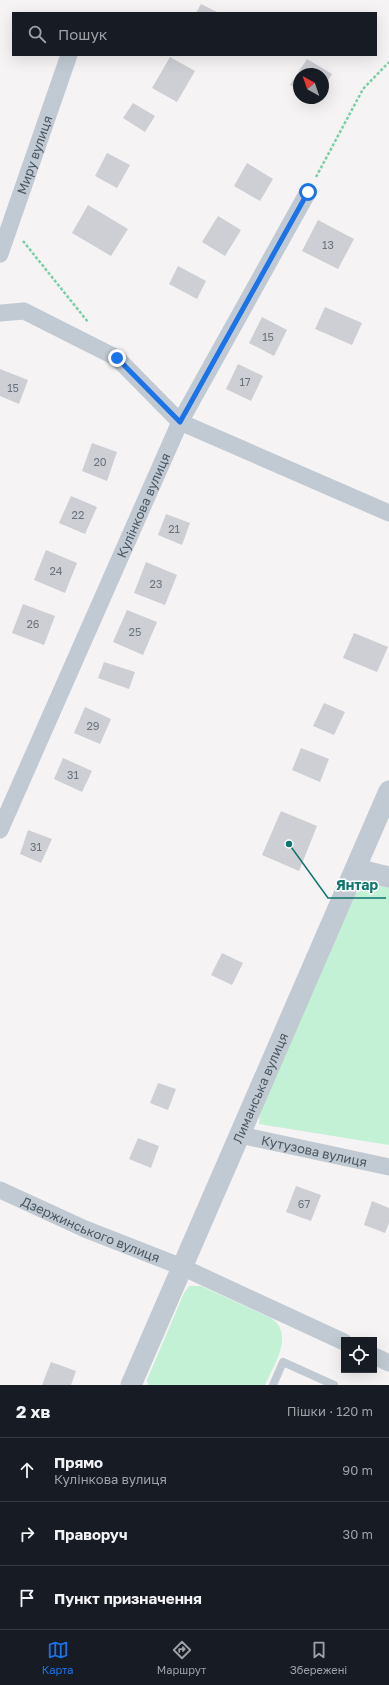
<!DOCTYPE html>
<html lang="uk">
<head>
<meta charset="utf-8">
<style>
	body { margin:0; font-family:"Golos Text",sans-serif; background:#20242c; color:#f1f3f6 }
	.controls { position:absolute; right:12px; bottom:12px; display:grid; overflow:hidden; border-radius:0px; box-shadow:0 4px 16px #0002 }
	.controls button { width:36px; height:36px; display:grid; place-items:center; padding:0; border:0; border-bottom:1px solid #363941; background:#171b24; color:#f1f3f6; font:20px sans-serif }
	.compass { position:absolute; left:293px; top:68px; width:36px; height:36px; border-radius:50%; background:#171b24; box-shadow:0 4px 16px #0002; rotate:320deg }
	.stop { position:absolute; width:12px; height:12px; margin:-9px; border:3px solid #1a73e8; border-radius:50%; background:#fff }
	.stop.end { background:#1a73e8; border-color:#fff; box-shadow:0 1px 4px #0008 }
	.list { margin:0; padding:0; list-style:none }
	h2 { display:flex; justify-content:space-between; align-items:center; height:52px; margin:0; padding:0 16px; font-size:17px }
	h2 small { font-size:13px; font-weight:400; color:#9ea1a6 }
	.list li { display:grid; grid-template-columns:26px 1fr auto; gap:12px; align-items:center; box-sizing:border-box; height:64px; padding:0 16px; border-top:1px solid #363941 }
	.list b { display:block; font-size:15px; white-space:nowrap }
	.list p { margin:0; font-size:13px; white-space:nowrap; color:#9ea1a6 }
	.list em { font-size:13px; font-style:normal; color:#9ea1a6 }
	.icon { flex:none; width:22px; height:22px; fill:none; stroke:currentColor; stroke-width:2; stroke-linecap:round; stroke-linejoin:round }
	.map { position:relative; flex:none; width:389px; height:1385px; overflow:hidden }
	.search { position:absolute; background:#171b24; box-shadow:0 4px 16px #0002; left:12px; right:12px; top:12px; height:44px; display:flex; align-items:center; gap:10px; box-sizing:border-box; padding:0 14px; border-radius:0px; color:#9ea1a6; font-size:15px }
	.sheet { height:244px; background:#171b24 }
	nav { display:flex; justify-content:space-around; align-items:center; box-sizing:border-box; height:56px; border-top:1px solid #363941; background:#171b24; font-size:11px; color:#9ea1a6 }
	nav a { display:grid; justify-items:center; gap:2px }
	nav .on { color:#1a73e8 }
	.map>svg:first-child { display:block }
	.green { fill:#c3f1d5 }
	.building { fill:#cdcfd5 }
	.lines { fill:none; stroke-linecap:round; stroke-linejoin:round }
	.path { stroke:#7ad0a6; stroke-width:2.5; stroke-dasharray:3 2; stroke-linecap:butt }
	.service { stroke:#c1cad2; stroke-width:8 }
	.minor { stroke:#c1cad2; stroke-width:17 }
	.tertiary { stroke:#c1cad2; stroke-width:21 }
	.route { stroke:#1a73e8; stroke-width:5 }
	.labels { text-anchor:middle; stroke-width:3; stroke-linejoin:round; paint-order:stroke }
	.number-label { font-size:11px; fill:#6b747e }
	.street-label { font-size:13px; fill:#4a5661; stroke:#fff }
	.leader { fill:none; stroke:#0f766e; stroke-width:1.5 }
	.callout-dot { fill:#0f766e; stroke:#fff; stroke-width:1.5 }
	.callout-label { font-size:14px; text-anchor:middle; font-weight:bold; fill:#0f766e; stroke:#fff; stroke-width:3; stroke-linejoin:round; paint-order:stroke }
</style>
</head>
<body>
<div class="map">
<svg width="389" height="1385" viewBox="0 0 389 1385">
	<rect width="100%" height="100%" fill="#f5f3f3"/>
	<g class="green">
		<path d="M384,883L389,884V1145L259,1124L260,1109L356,893L369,886Z"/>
		<path d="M189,1286H201L271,1318C295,1335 274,1364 265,1385H148L147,1380L184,1293Z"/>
	</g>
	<g class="building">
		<path d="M201,4L219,13H196Z"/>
		<path d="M170,57L195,71L177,102L152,88Z"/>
		<path d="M307,59L332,74L323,88V74H299V90L290,85Z"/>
		<path d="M133,103L155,116L145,132L123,118Z"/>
		<path d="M107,153L130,165L117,188L95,176Z"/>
		<path d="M247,163L273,179L260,201L234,186Z"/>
		<path d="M88,205L128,229L111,256L72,233Z"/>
		<path d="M218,216L241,230L225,256L202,242Z"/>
		<path d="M318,220L354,239L338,269L302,251Z"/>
		<path d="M178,266L206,281L197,299L169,284Z"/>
		<path d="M325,307L362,323L352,345L315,329Z"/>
		<path d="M262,317L287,330L274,356L249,343Z"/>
		<path d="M238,364L263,376L251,401L226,389Z"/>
		<path d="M0,369L28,380L19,404L0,396Z"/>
		<path d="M92,443L117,452L107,481L82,471Z"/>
		<path d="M71,496L97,507L85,534L59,523Z"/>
		<path d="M166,514L190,523L182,545L158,535Z"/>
		<path d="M46,550L77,563L65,593L34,580Z"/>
		<path d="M146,562L177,575L165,605L134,593Z"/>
		<path d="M23,604L55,616L44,645L12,633Z"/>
		<path d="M127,610L157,622L143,655L113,642Z"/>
		<path d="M354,633L388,647L377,672L343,658Z"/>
		<path d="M104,662L135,672L129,689L98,678Z"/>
		<path d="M324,703L345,712L334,735L313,726Z"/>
		<path d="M85,707L111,719L100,744L74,733Z"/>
		<path d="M301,748L329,759L320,782L292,770Z"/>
		<path d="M63,758L92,771L82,792L54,779Z"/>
		<path d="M281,811L317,826L299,871L262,855Z"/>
		<path d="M28,830L52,839L41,863L20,854Z"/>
		<path d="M222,953L243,963L232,985L211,975Z"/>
		<path d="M158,1083L176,1089L168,1110L150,1103Z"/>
		<path d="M138,1138L159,1146L151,1168L129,1159Z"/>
		<path d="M296,1186L321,1195L311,1221L286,1212Z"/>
		<path d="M372,1201L389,1208V1223L385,1233L364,1225Z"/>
		<path d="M51,1362L76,1371L71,1385H42Z"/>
	</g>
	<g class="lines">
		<g class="path">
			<path d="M316,177L363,89L389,62"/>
			<path d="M23,241L88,322"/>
		</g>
		<path class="service" d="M273,1385L283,1362L334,1385"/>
		<g class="minor">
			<path id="s1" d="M0,254L69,55"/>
			<path d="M0,313L24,311L117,358L180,422L389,513"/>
			<path id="s2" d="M0,830L180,422L308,192"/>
			<path id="s3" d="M240,1135L389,1167"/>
			<path id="s4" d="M0,1190L85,1229L182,1267L344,1342"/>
			<path d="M374,1356L389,1363"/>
		</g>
		<g class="tertiary">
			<path d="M356,869L389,877"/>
			<path id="s5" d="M131,1385L389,791"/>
		</g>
	</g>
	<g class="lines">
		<path class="route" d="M117,358L180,422L308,192"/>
	</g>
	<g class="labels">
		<g class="number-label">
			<text x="328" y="249">13</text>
			<text x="268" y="341">15</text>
			<text x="245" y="386">17</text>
			<text x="13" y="392">15</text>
			<text x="100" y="466">20</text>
			<text x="78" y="519">22</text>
			<text x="174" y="533">21</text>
			<text x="56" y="575">24</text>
			<text x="156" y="588">23</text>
			<text x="33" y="628">26</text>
			<text x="135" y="636">25</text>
			<text x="93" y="730">29</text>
			<text x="73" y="779">31</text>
			<text x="36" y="851">31</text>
			<text x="304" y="1208">67</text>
		</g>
		<g class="street-label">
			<text dy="5" stroke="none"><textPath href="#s1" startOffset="105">Миру вулиця</textPath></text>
			<text dy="5" stroke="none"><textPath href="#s2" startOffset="355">Кулінкова вулиця</textPath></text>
			<text dy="5" stroke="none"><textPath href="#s5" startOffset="324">Лиманська вулиця</textPath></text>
			<text dy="5" stroke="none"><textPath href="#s3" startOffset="76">Кутузова вулиця</textPath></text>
			<text dy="5" stroke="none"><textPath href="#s4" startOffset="99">Дзержинського вулиця</textPath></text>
		</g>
	</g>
	<path class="leader" d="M289 844L328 898H386"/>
	<circle class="callout-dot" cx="289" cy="844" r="4"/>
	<g class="callout-label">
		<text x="357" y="890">Янтар</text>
	</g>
</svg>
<div class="controls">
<button><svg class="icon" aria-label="locate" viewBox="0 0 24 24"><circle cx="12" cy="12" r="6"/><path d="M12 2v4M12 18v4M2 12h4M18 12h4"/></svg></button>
</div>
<svg class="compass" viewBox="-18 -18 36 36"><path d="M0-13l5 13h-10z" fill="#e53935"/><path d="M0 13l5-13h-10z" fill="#9ea1a6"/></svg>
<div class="stop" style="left:308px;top:192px"></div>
<div class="stop end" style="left:117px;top:358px"></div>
<div class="search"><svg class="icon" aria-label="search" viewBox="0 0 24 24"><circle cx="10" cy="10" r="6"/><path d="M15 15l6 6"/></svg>Пошук</div>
</div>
<section class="sheet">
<h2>2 хв<small>Пішки · 120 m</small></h2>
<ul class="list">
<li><svg class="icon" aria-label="ahead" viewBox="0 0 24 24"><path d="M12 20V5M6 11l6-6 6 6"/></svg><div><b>Прямо</b><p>Кулінкова вулиця</p></div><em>90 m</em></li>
<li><svg class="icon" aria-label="right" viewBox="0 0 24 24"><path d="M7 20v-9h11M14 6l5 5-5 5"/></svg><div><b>Праворуч</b></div><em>30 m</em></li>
<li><svg class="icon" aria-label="arrive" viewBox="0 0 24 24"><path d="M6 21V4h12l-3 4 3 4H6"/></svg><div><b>Пункт призначення</b></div></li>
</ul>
</section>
<nav>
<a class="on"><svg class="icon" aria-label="map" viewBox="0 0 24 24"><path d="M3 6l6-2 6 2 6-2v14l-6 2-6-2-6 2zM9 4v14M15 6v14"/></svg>Карта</a>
<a><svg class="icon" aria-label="directions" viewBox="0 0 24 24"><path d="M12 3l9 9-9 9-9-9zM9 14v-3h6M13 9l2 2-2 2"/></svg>Маршрут</a>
<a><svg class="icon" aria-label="saved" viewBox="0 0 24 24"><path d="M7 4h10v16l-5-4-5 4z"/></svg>Збережені</a>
</nav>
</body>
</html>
